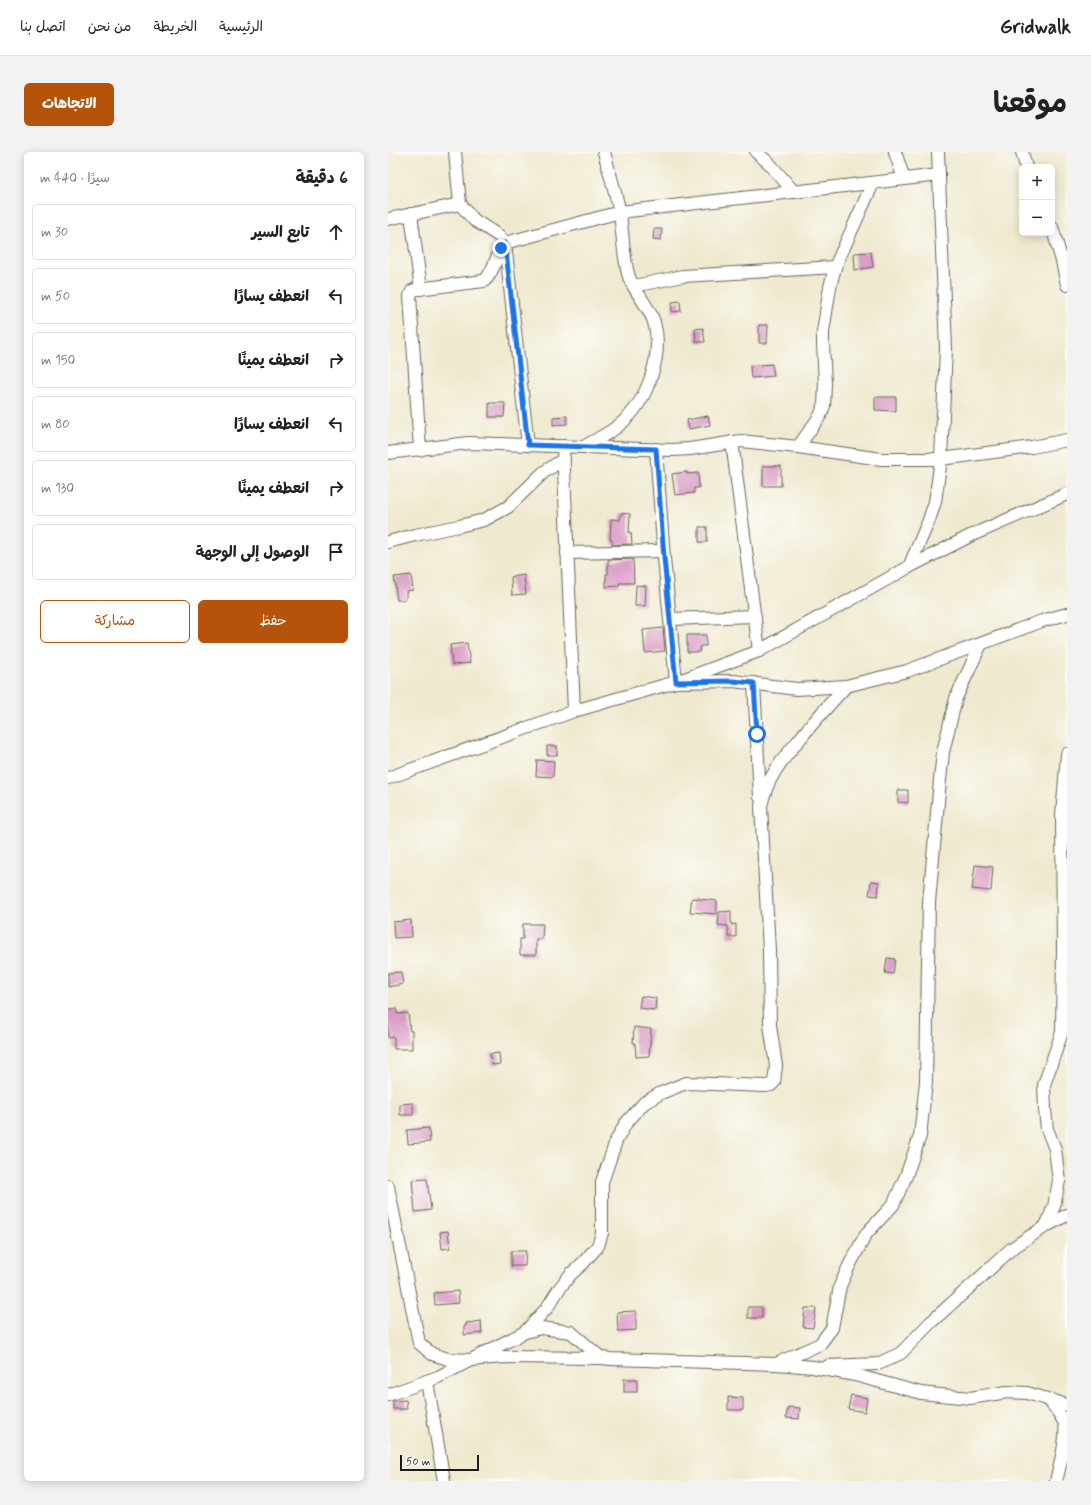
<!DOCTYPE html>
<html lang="ar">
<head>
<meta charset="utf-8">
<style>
	body { margin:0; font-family:Mynerve,"Playpen Sans Arabic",sans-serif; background:#f2f2f2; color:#222; direction:rtl }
	.controls { position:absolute; right:12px; top:12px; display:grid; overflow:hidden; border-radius:6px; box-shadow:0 2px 10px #0003 }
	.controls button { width:36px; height:36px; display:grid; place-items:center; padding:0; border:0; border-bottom:1px solid #e0e0e0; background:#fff; color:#222; font:20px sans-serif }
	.scale { position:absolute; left:12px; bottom:10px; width:79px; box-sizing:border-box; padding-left:4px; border:2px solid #1c1c1c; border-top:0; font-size:11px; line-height:14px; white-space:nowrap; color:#1c1c1c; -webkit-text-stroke:3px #fdfcf7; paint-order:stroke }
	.stop { position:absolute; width:12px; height:12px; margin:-9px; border:3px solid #1a73e8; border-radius:50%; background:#fff }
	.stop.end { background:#1a73e8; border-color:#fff; box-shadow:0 1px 4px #0008 }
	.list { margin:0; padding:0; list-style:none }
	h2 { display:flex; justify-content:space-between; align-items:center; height:52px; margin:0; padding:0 16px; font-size:17px }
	h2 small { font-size:13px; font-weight:400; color:#767676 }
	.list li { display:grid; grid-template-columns:26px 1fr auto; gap:12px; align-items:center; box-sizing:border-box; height:56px; margin:0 8px 8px; padding:0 8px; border:1px solid #e0e0e0; border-radius:6px }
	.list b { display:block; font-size:15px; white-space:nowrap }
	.list em { font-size:13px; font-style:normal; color:#767676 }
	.actions { display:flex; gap:8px; padding:12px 16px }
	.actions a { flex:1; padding:9px 0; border:1px solid #b45309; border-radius:6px; text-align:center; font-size:14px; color:#b45309 }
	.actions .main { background:#b45309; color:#fff }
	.icon { flex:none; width:22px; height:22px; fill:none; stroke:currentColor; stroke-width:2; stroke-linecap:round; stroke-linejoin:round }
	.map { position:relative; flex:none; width:679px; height:1329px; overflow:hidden; direction:ltr; border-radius:6px }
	header { display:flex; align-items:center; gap:24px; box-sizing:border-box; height:56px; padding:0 20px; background:#fff; border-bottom:1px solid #e0e0e0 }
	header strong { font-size:19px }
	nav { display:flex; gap:22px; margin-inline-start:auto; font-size:14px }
	.intro { display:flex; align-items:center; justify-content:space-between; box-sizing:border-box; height:96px; padding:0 24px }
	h1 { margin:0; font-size:28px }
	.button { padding:10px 18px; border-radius:6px; background:#b45309; color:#fff; font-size:14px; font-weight:700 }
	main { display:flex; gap:24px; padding:0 24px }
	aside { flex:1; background:#fff; border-radius:6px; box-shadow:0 2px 10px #0003 }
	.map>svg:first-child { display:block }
	.building { fill:#da9dc6 }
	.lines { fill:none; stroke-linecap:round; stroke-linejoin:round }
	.minor-casing { stroke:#66645b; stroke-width:14 }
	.minor { stroke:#fff; stroke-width:12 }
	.route { stroke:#1a73e8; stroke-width:5 }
</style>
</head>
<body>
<header>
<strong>Gridwalk</strong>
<nav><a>الرئيسية</a><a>الخريطة</a><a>من نحن</a><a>اتصل بنا</a></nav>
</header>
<div class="intro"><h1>موقعنا</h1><a class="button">الاتجاهات</a></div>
<main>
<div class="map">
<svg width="679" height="1329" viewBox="0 0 679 1329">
	<rect width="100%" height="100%" fill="#fdfcf7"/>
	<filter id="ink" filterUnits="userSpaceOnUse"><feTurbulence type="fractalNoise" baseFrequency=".025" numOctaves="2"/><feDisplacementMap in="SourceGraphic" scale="8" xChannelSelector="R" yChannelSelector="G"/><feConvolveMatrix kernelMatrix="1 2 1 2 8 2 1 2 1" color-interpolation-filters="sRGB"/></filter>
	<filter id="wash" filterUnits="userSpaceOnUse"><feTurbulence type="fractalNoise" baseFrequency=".012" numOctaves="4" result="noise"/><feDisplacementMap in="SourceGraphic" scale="16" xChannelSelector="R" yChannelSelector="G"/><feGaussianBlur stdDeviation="0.9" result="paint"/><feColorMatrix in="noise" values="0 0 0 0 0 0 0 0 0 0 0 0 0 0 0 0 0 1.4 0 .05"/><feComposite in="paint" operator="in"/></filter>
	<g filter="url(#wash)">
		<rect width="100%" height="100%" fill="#efe9cf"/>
		<g id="blocks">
			<g class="building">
				<path d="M266,77H274L273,88L265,87Z"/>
				<path d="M483,100L485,115L467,118L466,101Z"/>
				<path d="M292,149L293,159L284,160V150Z"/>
				<path d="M371,173H380L379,191H371Z"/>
				<path d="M315,176L317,190H308L307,177Z"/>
				<path d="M384,212L386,224L363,226L362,214Z"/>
				<path d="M487,245H508V259L487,258Z"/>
				<path d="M101,251H117L116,265H101Z"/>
				<path d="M179,264V272L165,273V265Z"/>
				<path d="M320,264L322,273L301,277L299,268Z"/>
				<rect x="375" y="314" width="18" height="20"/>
				<path d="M299,320V322L310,321L311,336H306V341L287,343L284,322Z"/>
				<path d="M233,361L242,362L241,381H243L244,392L224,393V388H222L223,367L232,368Z"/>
				<rect x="311" y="375" width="8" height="15"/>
				<path d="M245,407L246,431H231V434L218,435V422H220V408Z"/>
				<path d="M23,423L25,438L18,439V448H9L6,425Z"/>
				<path d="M136,423L138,442L124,443L123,425Z"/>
				<path d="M248,433L258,434L257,454H247Z"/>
				<path d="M275,476L277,499L257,501L255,478Z"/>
				<path d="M299,483H318V494H312V500H299Z"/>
				<path d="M79,491L82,511L64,513L62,493Z"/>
				<rect x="159" y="594" width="10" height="9"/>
				<path d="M149,608L166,609L165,625L148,624Z"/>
				<path d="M510,638H520V651L510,650Z"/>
				<path d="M587,713L605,715L603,739L584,737Z"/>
				<path d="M483,729L491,730L490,744L481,743Z"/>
				<path d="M304,746L329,749V762L302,760Z"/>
				<path d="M343,759V773L348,772V785H340V774L330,773L331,760Z"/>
				<path d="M23,768L24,785L6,786L5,770Z"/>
				<path d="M135,772H155L154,787H148V803H132V787H135Z"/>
				<path d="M499,806L507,807L505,822L497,821Z"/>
				<path d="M13,820L15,832L0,835V821Z"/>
				<path d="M253,844L268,846L267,858L251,856Z"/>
				<path d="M0,857H9V862L20,861L22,879H24V897H6V885L0,886Z"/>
				<path d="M246,875L263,877L261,904L248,905L247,891H245Z"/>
				<path d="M111,901L112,912L104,913L102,902Z"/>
				<path d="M25,951V963H12V952Z"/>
				<path d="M41,976L42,990L20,992L19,978Z"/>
				<path d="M39,1027L43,1058L27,1060L24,1028Z"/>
				<path d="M60,1079L62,1096L54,1097L52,1080Z"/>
				<path d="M123,1099H138L137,1114H123Z"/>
				<path d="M70,1139L71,1151L47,1153L46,1141Z"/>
				<rect x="360" y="1155" width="14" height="11"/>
				<path d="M417,1156H428L425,1176L415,1175Z"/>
				<path d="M248,1159V1178L230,1179L229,1160Z"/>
				<path d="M93,1169L94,1181L76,1183V1174H78V1171Z"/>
				<rect x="236" y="1227" width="13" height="13"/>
				<path d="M463,1243L479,1246L477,1260L460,1257Z"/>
				<path d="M340,1245L355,1246V1258H340Z"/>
				<path d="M18,1248L19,1257H5V1249Z"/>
				<path d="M400,1255L412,1256L411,1267L398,1266Z"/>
			</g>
		</g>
	</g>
	<g filter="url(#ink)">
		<use href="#blocks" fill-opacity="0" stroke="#66645b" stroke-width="1"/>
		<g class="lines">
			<defs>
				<g id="minor">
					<path d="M67,0L72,52L86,68L111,84L117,91L140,293"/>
					<path d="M368,0L381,11L406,40"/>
					<path d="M507,0L516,27"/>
					<path d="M634,0L638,15"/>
					<path d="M23,62L33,137"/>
					<path d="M0,67L72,52"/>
					<path d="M664,75L674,109L679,133"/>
					<path d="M246,134L295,124L447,115"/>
					<path d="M344,290L371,499"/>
					<path d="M175,294L186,559"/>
					<path d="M196,295C207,288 220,282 230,274C258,253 276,205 266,170C261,154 247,141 241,125C235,106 235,82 232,62C228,41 221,20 216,0"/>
					<path d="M410,295L432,264L436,254L437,232L435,192V180L442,135L447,115L485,31"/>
					<path d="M268,297L276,406L288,530L345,529L409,537L458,534L519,519L654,469L679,462"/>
					<path d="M32,298L22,144L24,139L29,137L96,129C106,121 108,101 117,91L232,60L551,23"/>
					<path d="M0,301L80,291L284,298L302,297L353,289L410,295L493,307H553L644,295L679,288"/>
					<path d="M0,390L27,383L71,374L96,368L120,355L156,320L176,307"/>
					<path d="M179,401L275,399"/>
					<path d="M521,415L541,368L547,350L553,307L558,197L550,0"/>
					<path d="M282,467L367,464"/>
					<path d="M366,531L372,645"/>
					<path d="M0,626L186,559L288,530L371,499L521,415L584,383L679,342"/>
					<path d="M0,1034L31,1191L44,1202L60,1207L83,1208L114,1205L213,1206"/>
					<path d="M658,1074L666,1054L671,1029L667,997L659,977L657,958L656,933L674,880L675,798L674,663L679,602"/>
					<path d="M137,1180L159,1156L171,1137L183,1122L195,1111L210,1094L214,1081V1030L228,989L238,971L256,951L273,941L298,931L378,934L383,933L386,930L388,914L382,873L381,798L373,654C379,626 393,609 411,588C426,569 442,552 458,534"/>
					<path d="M388,1212L432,1192L444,1176L452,1134L461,1114L478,1082L505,1053L518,1024L532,984L538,930L541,750L552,628L555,600L568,546L593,492"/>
					<path d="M440,1214L490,1212L513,1201L542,1171L593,1125L623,1097L658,1074L679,1063"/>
					<path d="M39,1229L56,1329"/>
					<path d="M0,1243L50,1225L137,1180L153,1176L183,1180L213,1206L223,1207L388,1212L425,1215L467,1223L533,1241L582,1246L619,1240L639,1241L679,1253"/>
					<path d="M661,1248C667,1256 673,1263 677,1272C679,1286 672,1314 668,1329"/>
				</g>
			</defs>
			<use href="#minor" class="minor-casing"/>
			<use href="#minor" class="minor"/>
		</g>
	</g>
	<g class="lines" filter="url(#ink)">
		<path class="route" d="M113,96L117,91L140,293L268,297L276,406L288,530L345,529L366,531L369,582"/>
	</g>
</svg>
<div class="controls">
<button>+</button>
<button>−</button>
</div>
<div class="scale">50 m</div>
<div class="stop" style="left:369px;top:582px"></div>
<div class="stop end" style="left:113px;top:96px"></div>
</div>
<aside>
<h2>6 دقيقة<small>سيرًا · 440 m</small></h2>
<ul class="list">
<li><svg class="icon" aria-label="ahead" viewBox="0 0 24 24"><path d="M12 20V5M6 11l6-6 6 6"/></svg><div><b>تابع السير</b></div><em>30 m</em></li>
<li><svg class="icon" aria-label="left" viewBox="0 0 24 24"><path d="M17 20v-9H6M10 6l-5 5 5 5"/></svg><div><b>انعطف يسارًا</b></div><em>50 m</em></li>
<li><svg class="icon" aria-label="right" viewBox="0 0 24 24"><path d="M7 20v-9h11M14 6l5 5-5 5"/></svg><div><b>انعطف يمينًا</b></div><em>150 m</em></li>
<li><svg class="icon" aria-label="left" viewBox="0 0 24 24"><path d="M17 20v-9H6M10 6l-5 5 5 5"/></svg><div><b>انعطف يسارًا</b></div><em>80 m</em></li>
<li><svg class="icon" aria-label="right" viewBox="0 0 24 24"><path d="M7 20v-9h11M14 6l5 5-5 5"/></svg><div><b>انعطف يمينًا</b></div><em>130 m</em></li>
<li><svg class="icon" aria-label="arrive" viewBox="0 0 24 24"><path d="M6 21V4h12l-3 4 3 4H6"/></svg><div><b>الوصول إلى الوجهة</b></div></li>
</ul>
<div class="actions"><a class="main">حفظ</a><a>مشاركة</a></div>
</aside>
</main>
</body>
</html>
